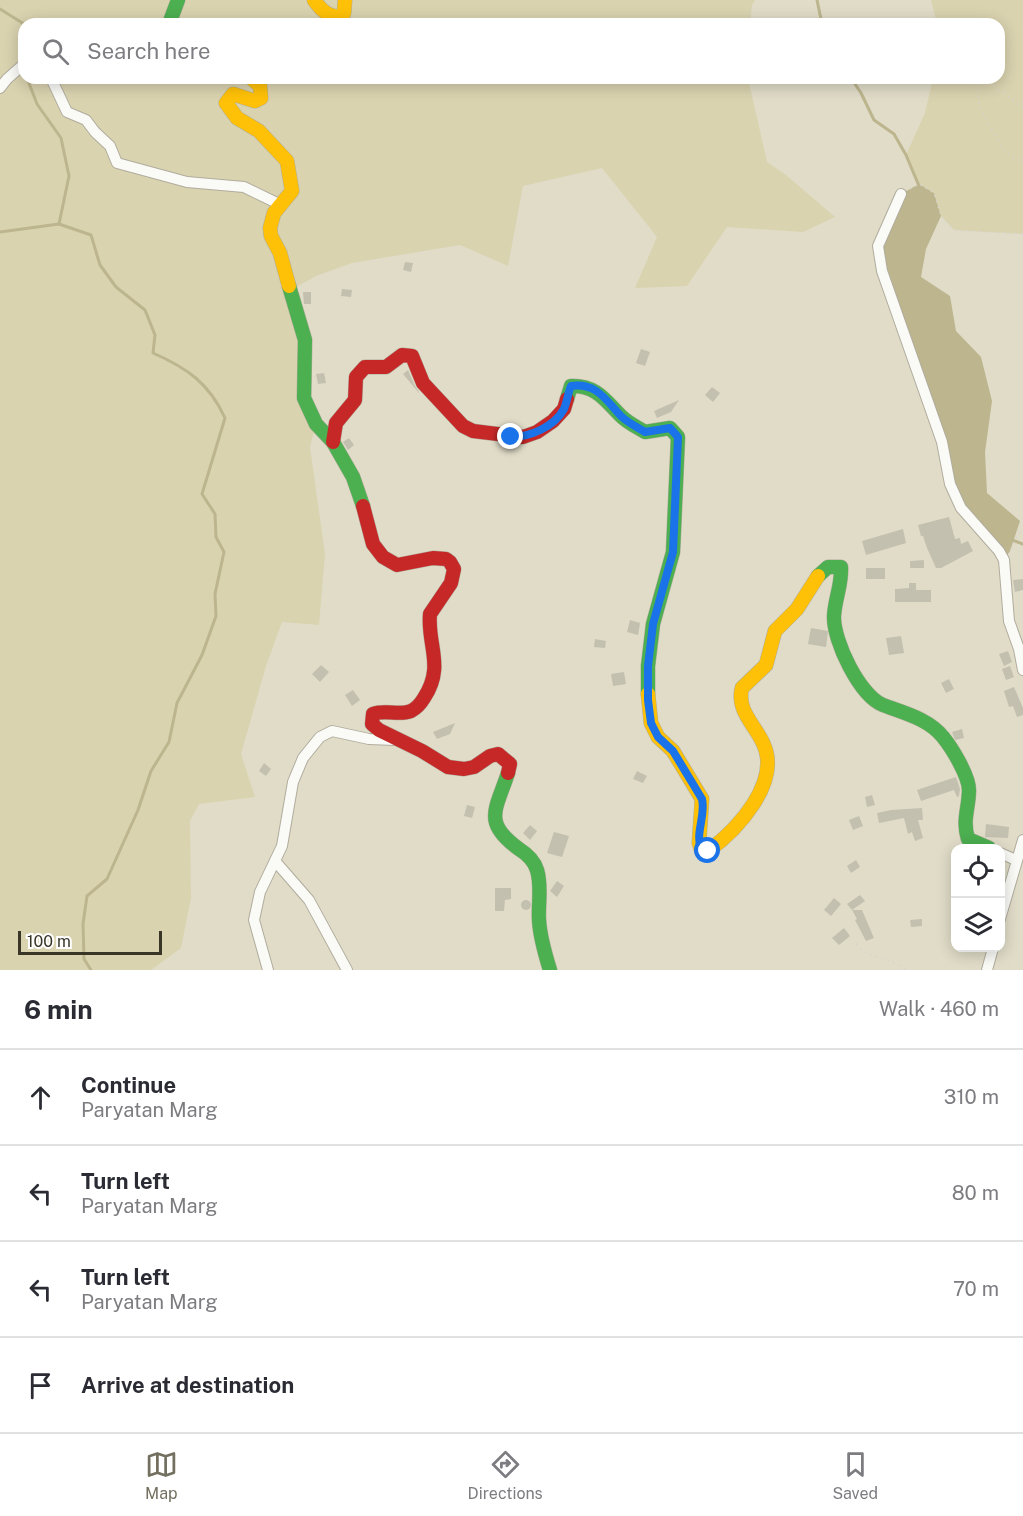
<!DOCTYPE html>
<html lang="en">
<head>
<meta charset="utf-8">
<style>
	body { margin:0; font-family:"Public Sans",sans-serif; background:#f7f7f7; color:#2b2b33 }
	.controls { position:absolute; right:18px; bottom:18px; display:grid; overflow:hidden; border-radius:12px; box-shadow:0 3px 15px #0003 }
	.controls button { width:54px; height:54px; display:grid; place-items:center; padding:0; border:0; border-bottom:2px solid #e1e1e2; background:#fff; color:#2b2b33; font:30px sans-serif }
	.scale { position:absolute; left:18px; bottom:15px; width:144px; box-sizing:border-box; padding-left:6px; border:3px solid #393628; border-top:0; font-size:16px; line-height:21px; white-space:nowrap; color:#393628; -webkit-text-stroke:4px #fff; paint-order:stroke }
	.stop { position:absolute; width:18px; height:18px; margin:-14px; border:4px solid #1a73e8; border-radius:50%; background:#fff }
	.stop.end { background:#1a73e8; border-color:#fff; box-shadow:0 2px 6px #0008 }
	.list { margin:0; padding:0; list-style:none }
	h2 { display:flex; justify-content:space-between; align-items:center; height:78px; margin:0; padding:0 24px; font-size:26px }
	h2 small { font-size:20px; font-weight:400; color:#7c7c81 }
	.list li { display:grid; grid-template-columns:39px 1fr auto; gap:18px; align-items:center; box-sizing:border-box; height:96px; padding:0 24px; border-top:2px solid #e1e1e2 }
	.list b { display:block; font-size:22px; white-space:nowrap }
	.list p { margin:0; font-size:20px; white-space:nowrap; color:#7c7c81 }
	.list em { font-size:20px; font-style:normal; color:#7c7c81 }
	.icon { flex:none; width:33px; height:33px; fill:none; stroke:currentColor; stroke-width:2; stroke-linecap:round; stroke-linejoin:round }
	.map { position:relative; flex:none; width:1023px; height:970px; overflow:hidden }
	.search { position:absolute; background:#fff; box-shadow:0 3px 15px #0003; left:18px; right:18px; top:18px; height:66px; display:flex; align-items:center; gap:15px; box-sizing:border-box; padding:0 21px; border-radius:18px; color:#7c7c81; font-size:22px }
	.sheet { height:462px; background:#fff }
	nav { display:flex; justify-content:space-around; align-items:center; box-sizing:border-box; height:84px; border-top:2px solid #e1e1e2; background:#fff; font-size:16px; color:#7c7c81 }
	nav a { display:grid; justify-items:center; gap:3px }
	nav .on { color:#737060 }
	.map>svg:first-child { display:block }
	.green { fill:#dad3b0 }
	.water { fill:#bdb58d }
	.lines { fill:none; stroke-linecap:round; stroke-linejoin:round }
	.stream { stroke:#bdb58d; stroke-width:3 }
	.building { fill:#c3c0b0 }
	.street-casing { stroke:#b0ac9d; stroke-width:12 }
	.fast-casing { stroke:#b0ac9d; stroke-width:15 }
	.slow-casing { stroke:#b0ac9d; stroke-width:15 }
	.jam-casing { stroke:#b0ac9d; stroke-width:15 }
	.path { stroke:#d6d4ce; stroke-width:1.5; stroke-dasharray:1.5 4.5; stroke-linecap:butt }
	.street { stroke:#fafaf7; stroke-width:10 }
	.fast { stroke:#4caf50; stroke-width:14 }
	.slow { stroke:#ffc107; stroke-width:14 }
	.jam { stroke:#c62828; stroke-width:14 }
	.route { stroke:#1a73e8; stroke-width:8 }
</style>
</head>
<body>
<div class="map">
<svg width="1023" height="970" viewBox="0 0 1023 970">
	<rect width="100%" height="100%" fill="#e0dcc8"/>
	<g class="green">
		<path d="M0,0H755L752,5L750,24H24V78H748L767,162L786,175L835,217L803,232L727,227L687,286L635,288L657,237L602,168L523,186L508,266L460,245L352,263L316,276L291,290L305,340L304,398L316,424L310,447L325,554L319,625L282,622L266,666L241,754L255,797L199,804L190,821L191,898L181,948L151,970H0Z"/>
		<path d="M931,0H1023V234L954,230L941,216L934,193L919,184L906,155L925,113L933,78H999V24H937Z"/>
	</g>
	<path class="water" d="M919,184L934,193L941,216L926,249L921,277L950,296L956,331L981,357L992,401L985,452L987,493L1020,521L1010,551L1004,560L961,508L878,246L901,194Z"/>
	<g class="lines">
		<g class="stream">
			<path d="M817,0L822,24"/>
			<path d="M0,9L24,24"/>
			<path d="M27,78L37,104L61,138L69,176L59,224"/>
			<path d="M851,78L861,93L874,120L894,134L906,155L919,186"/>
			<path d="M0,232L59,224L91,235L100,265L116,287L145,310L155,335L153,353C187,368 209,383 225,418L202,494L215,514L216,537L224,552L215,594L216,616L202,655L177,703L169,742L151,771L138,810L107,879L87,896L83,924L84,959L91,970"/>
			<path d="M1012,540L1023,544"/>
		</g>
	</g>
	<g class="building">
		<path d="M405,262L413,263L411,272L403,270Z"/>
		<path d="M342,289L352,290L351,297L341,296Z"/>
		<path d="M303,292H311V304H304Z"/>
		<path d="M641,349L650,352L645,366L636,363Z"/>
		<path d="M408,370L415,386L419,392V393L403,374Z"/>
		<path d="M324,373L326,383L318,384L316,374Z"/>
		<path d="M712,387L720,393L713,402L705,395Z"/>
		<path d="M679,400L671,412L657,418L654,411Z"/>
		<path d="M349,438L354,445L348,450L343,442Z"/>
		<path d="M949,517L955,539L960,538L961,544L968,541L973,551L941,568H936L927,548L923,536H921L918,525Z"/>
		<path d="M903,529L906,543L866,555L862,541Z"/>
		<path d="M924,560V568H910V561Z"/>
		<rect x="866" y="568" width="19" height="11"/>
		<path d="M1023,579V590L1015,592L1013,580Z"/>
		<path d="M909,583H916V590H931V602H895V589L909,588Z"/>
		<path d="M630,620L640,623L638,635L627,632Z"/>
		<path d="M811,628L828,631L826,647L808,644Z"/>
		<path d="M901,636L904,653L889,655L886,638Z"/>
		<path d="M595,639L606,641L605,648L594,647Z"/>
		<path d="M1008,651L1012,662L1004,666L999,654Z"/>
		<path d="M321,665L329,672L320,682L312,674Z"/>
		<path d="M1010,666L1014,677L1006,680L1002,669Z"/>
		<path d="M624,672L626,684L613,686L611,674Z"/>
		<path d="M949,679L954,689L946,693L941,683Z"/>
		<path d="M1014,687L1023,708V715L1017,717L1013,706L1009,707L1004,691Z"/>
		<path d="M353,690L360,700L352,706L345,695Z"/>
		<path d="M455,723L450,734L437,739L433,732Z"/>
		<path d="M962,729L964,738L955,740L952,732Z"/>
		<path d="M264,763L271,769L266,776L259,771Z"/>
		<path d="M637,771L647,776L643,783L633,779Z"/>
		<path d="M956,777L960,789L959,796L957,797L954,790L921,801L917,790Z"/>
		<path d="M872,795L875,805L867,807L865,797Z"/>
		<path d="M467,805L475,807L472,818L464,816Z"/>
		<path d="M922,808L923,820H918L923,838L915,841L912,832L908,834L904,818L879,823L877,813L891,810Z"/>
		<path d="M859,816L863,826L853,830L849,820Z"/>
		<path d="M986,824L1009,827L1008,838L985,837Z"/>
		<path d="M530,825L537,831L530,840L523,833Z"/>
		<path d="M554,832L569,836L562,857L547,853Z"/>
		<path d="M856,860L860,867L851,873L847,866Z"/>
		<path d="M557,881L564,886L557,897L550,891Z"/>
		<path d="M495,888H511V899L505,900L504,911H495Z"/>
		<path d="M860,895L865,901L852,910L847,904Z"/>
		<path d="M834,898L841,904L831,916L824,910Z"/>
		<circle cx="526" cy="905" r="5"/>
		<path d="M852,910H862L874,938L866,941L855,920L857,919Z"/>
		<path d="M922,919V926L911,927L910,920Z"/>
		<path d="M844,928L850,936L839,945L832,938Z"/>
	</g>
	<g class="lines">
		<defs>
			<g id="street">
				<path d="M51,78L67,112L86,120L95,132L110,146L117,163L187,182L244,187L279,204"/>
				<path d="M0,88L7,79L24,64"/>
				<path d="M901,194L878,246L882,271L942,442L950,484L961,508L999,551L1004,560L1009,621L1019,649L1023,670"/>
				<path d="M1000,853L1016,860"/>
				<path d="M275,861L309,900L347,970"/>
				<path d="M1000,919L1023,840"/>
				<path d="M268,970L254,920L260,892L282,846L293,782L303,758L320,737L332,731L369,739L395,740"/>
				<path d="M987,970L993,948"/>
			</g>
			<g id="fast">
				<path d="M169,24L178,0"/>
				<path d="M289,286L305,340L304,398L316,424L333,442L353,477L363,506"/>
				<path d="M567,399L571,386C596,385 605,400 621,416C628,423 637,427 645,432L670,428L678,437L673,552L653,624L648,666V694"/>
				<path d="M818,576L828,567H841C842,585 835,598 834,616C833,641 860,696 883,705C904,713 929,719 943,737C952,748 969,776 969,790C969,808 962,820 968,839L989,848"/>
				<path d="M508,773C496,810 482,822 519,849C527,854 534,860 537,870C542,886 538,904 539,920C540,937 545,954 550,970"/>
			</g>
			<g id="slow">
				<path d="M314,0C321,10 328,17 341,17L344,13L345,0"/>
				<path d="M251,78L260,86L261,98L255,101L233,94L226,103L237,118L259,131L287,161L292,191L274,213L270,228L271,236L280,253L289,286"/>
				<path d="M648,694L651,723L658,737L673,751L702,799L699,843L701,849L708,851C737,830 782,782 763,743C755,725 736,710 742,688L766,665L775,631L797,609L818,576"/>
			</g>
			<g id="jam">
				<path d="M333,442L336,423L355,400L356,377L365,367H386L402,355L412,356L423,383L463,426L473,431L523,437L537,432L553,421L564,409L567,399"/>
				<path d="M363,506L373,544L383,557L397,565L433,558L446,559L450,562L454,569L451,583L430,614C427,645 445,666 424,698C421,703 417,708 411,711C399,716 385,709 373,714L372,724L379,730L422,751L448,767L464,769L474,767L490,756L498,754L510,764L508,773"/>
			</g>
		</defs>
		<use href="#street" class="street-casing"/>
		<use href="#fast" class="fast-casing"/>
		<use href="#slow" class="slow-casing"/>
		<use href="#jam" class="jam-casing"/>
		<g class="path">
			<path d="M975,78L980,107L1000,145L1010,156L1023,162"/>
			<path d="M984,78L1023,108"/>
			<path d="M910,189L919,184L934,193L941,216L954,230L1023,234"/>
			<path d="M1011,549L1018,534L1023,531"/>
			<path d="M856,944C868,959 891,957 906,970"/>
		</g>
		<use href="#street" class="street"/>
		<use href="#fast" class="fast"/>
		<use href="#slow" class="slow"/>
		<use href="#jam" class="jam"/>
	</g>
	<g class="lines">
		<path class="route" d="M511,437C530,437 554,427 564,409C567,402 568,393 571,386C596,382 606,400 621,416C628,423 637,427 645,432L670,428L678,437L673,552L653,624L648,666V700L651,723L658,737L673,751L702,799C706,816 695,832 701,849L708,851"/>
	</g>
</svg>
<div class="controls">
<button><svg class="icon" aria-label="locate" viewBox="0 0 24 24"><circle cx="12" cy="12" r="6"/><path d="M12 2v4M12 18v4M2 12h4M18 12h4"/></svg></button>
<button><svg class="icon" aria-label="layers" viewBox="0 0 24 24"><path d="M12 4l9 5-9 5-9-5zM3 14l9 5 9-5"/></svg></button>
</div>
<div class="scale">100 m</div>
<div class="stop" style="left:708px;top:851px"></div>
<div class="stop end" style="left:511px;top:437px"></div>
<div class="search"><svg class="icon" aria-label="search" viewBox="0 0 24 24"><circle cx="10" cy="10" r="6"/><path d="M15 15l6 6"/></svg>Search here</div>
</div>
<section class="sheet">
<h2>6 min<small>Walk · 460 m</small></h2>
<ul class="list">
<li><svg class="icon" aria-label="ahead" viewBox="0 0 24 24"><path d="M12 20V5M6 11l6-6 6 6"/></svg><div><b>Continue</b><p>Paryatan Marg</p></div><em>310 m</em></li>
<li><svg class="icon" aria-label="left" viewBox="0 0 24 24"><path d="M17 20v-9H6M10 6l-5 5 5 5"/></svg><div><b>Turn left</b><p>Paryatan Marg</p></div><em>80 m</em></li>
<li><svg class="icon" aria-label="left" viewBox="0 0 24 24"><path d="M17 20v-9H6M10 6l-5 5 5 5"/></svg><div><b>Turn left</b><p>Paryatan Marg</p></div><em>70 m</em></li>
<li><svg class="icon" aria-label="arrive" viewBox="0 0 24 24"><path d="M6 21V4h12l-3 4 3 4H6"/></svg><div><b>Arrive at destination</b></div></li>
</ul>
</section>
<nav>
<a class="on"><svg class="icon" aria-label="map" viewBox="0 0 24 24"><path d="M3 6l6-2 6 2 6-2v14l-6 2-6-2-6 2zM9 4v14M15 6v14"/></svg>Map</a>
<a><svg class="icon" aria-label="directions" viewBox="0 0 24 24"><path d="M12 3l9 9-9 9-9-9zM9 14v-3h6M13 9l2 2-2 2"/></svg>Directions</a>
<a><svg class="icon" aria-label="saved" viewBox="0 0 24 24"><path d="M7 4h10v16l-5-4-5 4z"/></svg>Saved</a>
</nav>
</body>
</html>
